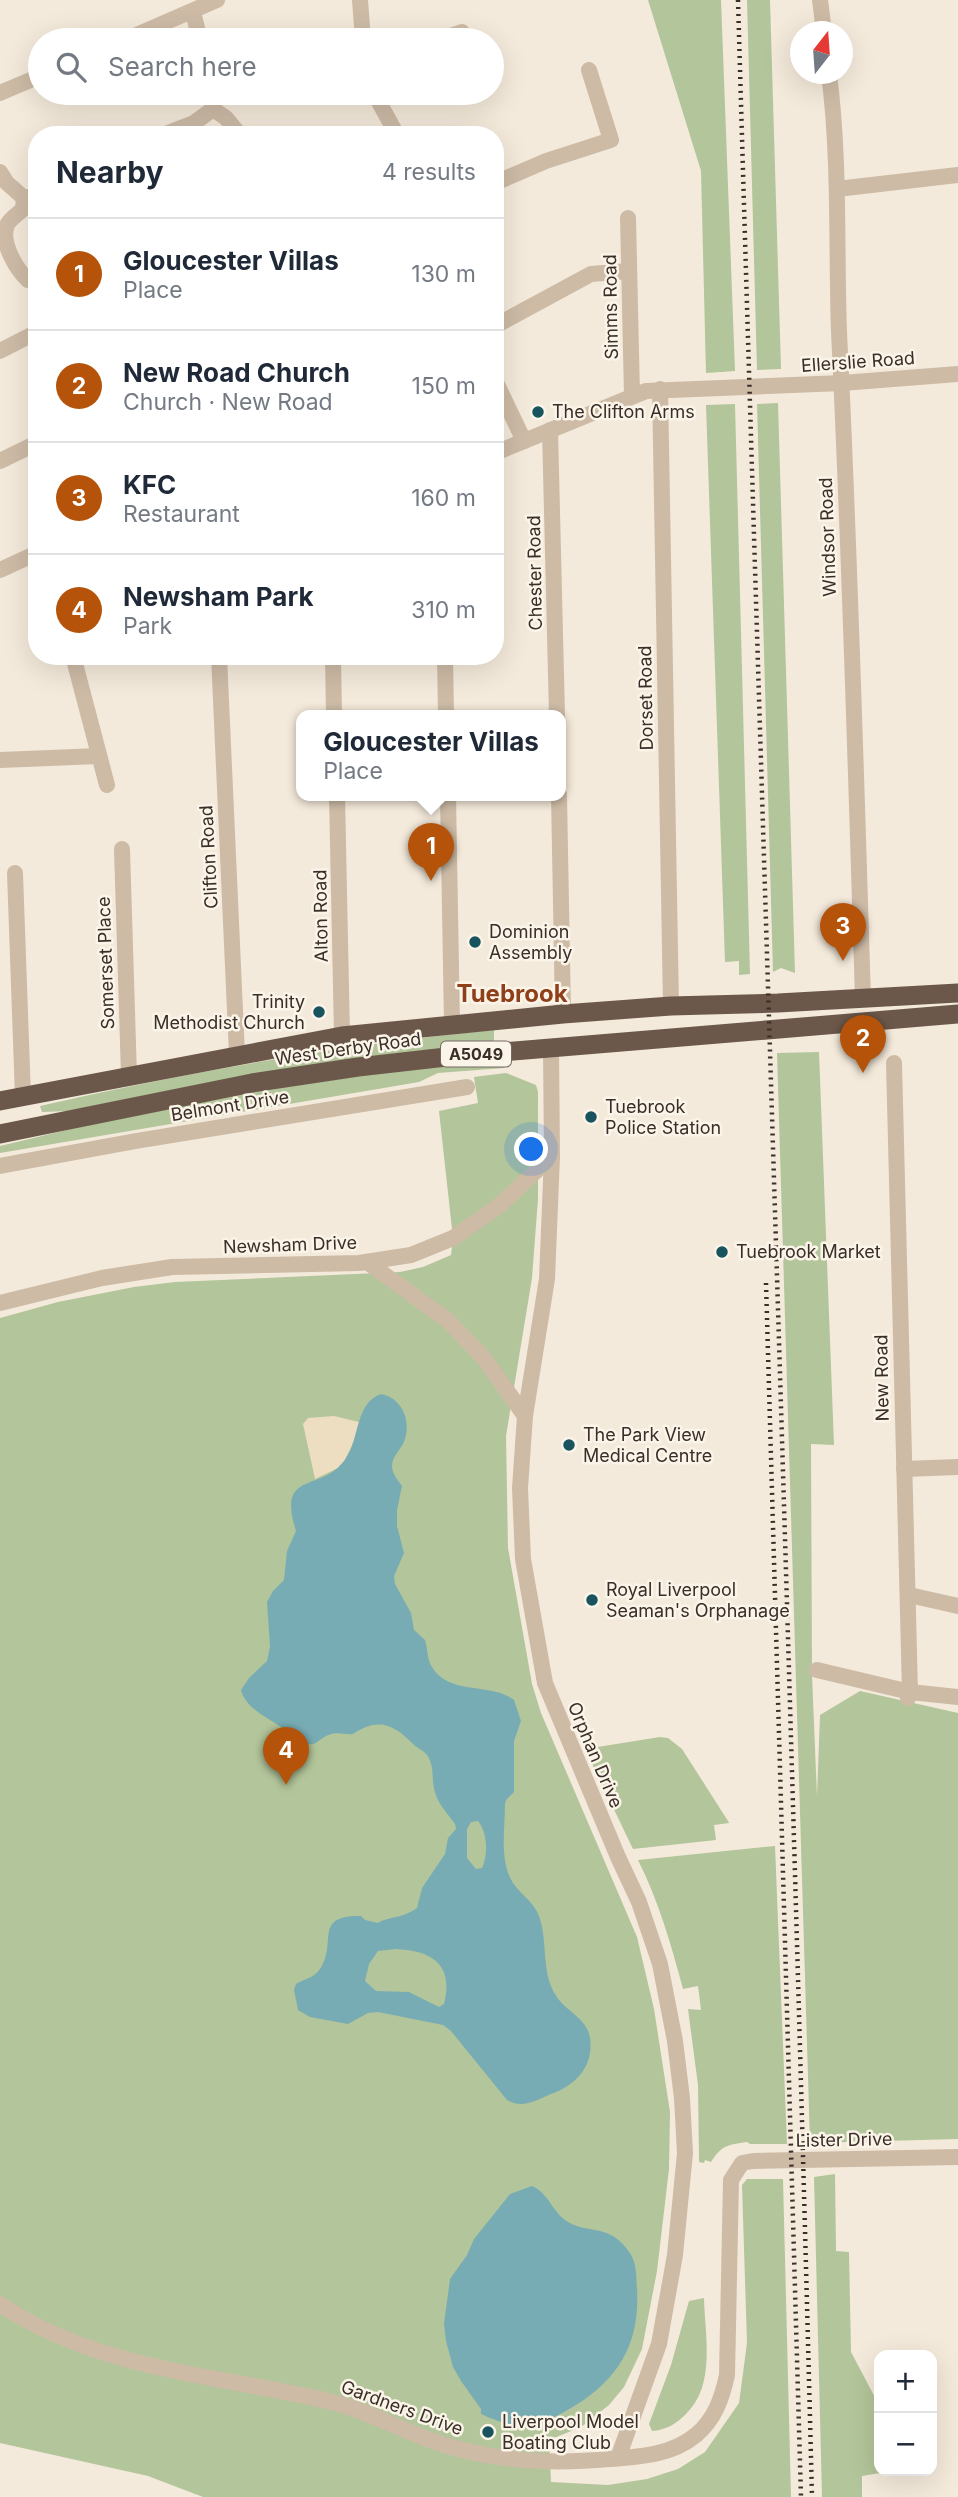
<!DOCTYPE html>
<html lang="en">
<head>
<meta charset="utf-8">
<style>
	body { margin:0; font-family:Inter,sans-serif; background:#f6f6f7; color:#1f2937 }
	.controls { position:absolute; right:21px; bottom:21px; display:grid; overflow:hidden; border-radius:14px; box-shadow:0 7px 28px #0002 }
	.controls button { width:63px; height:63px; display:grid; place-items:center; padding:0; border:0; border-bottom:2px solid #e0e1e3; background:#fff; color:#1f2937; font:35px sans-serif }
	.compass { position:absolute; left:790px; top:21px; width:63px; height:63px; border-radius:50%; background:#fff; box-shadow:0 7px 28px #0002; rotate:17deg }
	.you { position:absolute; left:532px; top:1150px; width:24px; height:24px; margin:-18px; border:5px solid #fff; border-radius:50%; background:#1a73e8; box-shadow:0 0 0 10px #1a73e833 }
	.badge { display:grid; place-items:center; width:46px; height:46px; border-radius:50%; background:#b45309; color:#fff; font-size:23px; font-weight:700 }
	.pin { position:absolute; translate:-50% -58px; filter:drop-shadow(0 2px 4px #0008) }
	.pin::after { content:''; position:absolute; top:37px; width:24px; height:21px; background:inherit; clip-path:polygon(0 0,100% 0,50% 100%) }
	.popup { position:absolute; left:296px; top:710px; width:270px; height:91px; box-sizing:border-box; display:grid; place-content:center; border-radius:14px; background:#fff; filter:drop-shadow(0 2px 5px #0005); font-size:23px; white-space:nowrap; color:#747a83 }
	.popup b { font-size:26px; color:#1f2937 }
	.popup::after { content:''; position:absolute; left:50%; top:100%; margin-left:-14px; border:14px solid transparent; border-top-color:#fff }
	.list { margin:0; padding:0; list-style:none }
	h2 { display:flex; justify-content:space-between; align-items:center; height:91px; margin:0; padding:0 28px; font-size:30px }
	h2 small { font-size:23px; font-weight:400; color:#747a83 }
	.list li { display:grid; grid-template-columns:46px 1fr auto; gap:21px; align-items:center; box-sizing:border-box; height:112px; padding:0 28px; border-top:2px solid #e0e1e3 }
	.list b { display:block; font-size:26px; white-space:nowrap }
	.list p { margin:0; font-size:23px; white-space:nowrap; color:#747a83 }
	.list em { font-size:23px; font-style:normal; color:#747a83 }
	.icon { flex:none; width:38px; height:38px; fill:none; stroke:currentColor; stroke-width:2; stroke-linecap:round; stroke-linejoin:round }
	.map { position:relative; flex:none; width:958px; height:2497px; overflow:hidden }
	.search { position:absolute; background:#fff; box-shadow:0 7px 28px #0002; left:28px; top:28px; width:476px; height:77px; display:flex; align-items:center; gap:18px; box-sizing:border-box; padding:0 24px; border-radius:38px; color:#747a83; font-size:26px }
	.panel { position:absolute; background:#fff; box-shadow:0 7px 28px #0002; left:28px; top:126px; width:476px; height:539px; border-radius:28px }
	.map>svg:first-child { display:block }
	.green { fill:#b3c59a }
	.plaza { fill:#edddc1 }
	.water { fill:#78acb4; fill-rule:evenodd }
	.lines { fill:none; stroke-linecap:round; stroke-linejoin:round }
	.minor { stroke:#cdbba6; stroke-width:16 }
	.trunk { stroke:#6c584a; stroke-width:19 }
	.rail { stroke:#392e28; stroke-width:4.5; stroke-dasharray:2 5; stroke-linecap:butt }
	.poi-dot { fill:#19545e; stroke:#fbf4e8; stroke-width:2.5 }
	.labels { text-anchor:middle; stroke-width:5; stroke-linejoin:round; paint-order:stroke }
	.shield { fill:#fbf4e8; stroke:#736962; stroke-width:2 }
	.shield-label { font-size:16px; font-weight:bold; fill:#392e28 }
	.street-label { font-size:18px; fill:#392e28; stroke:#fbf4e8 }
	.poi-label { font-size:18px; fill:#392e28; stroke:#fbf4e8; text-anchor:start }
	.district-label { font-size:24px; font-weight:bold; fill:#8f3f1a; stroke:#fbf4e8 }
</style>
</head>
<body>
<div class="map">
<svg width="958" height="2497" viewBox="0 0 958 2497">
	<rect width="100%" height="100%" fill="#f4eadb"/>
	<g class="green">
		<path d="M648,0H721L735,371L706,373L701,171Z"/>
		<path d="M747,0H770L781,369L757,370Z"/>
		<path d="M778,403L795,973L781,968L773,972L757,404Z"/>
		<path d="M735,404L750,974L739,975V961L725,962L706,405Z"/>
		<path d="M494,1030V1043L451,1047L68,1111L42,1112L40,1106C190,1072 340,1045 494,1030Z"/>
		<path d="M819,1052L834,1445L811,1444L812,1675L817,1797L820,1715L860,1691L958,1713V2139L810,2143L777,1053Z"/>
		<path d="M503,1059L505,1067L504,1068L438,1073L419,1082L0,1153V1146L146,1111L319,1080Z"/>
		<path d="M506,1073L536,1085L538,1092V1199L532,1278L506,1436L508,1548L532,1684L541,1713L637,1937L654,2009L670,2112L669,2169L657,2271L642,2349L624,2387L609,2405L581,2427L549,2440L551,2482L608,2485L647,2479L678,2469L705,2452L739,2403L747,2343L742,2185L747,2179H783L791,2497H203L148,2476L0,2443V1318L58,1302L134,1287L175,1282L400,1272L423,1267L451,1255L453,1238L439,1111L478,1103L474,1077Z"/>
		<path d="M660,1737L668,1738L682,1749L728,1821L729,1823L714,1825L716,1840L633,1849L585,1749Z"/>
		<path d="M775,1846L787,2144H750L747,2142C727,2145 722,2145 711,2162L705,2160L704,2163L699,2162L698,2085L688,2009L701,2010L698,1986L683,1989C671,1944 659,1902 638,1860Z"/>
		<path d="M835,2174L836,2251L849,2252L851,2352L879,2405V2471H892L862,2476V2497H822L814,2177Z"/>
		<path d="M704,2298C705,2337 716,2385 686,2414C676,2424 666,2430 652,2431L649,2424L671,2365L687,2308L689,2301Z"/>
	</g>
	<path class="plaza" d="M334,1416L359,1422L355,1439L345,1460L338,1468L315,1479L303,1424L308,1418Z"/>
	<g class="water">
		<path d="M381,1394C402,1398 412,1421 404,1442C400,1450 392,1457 392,1466C392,1474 398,1480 402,1486L397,1510V1526L404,1553L394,1576L395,1584L411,1613L414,1630L425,1640C428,1649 427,1660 432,1667C449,1696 491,1682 514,1700L521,1721L514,1741V1792L506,1800L505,1804C505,1830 499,1861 513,1883C521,1895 534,1902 539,1916C548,1941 541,1971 555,1994C565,2012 587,2017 590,2038C594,2066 576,2085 551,2094C535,2101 522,2109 507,2100L451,2031L443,2025L378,2012L368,2013L348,2024L310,2017L298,2010L294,1990L296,1984C304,1979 314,1978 320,1969C338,1943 312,1915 361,1916L365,1920L378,1923C389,1916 402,1919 417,1908L422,1888L445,1854L448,1838L456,1829L455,1824C448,1814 438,1804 435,1792C431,1780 435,1766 427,1755C424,1751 418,1748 414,1745C394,1724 378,1717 353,1734C346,1735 338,1732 331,1734C318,1738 319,1747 301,1744C288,1743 290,1733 281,1727C267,1717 246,1709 241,1690L249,1678L267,1661L270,1647L267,1602L273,1591L284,1580L287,1551L296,1531C276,1468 323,1494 346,1458C360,1438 355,1403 381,1394ZM478,1821C488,1833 488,1855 482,1868L476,1869L467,1858V1829L471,1822ZM396,1949C432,1951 454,1964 444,2004L439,2007L409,1992L376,1991L365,1981L369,1964L378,1951Z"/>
		<path d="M532,2186C547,2192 552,2210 565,2220C588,2236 608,2221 630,2253C637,2264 636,2276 637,2289C640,2342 620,2377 576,2405C541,2427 519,2432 481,2414V2409L461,2381L453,2367L446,2341L444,2324L450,2279L467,2255L474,2239L510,2194Z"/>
	</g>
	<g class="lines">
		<g class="minor">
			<path d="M360,0L363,40"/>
			<path d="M820,0L824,32"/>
			<path d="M193,12L200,40"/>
			<path d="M125,40L217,0"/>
			<path d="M438,40L462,32"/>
			<path d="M829,74C840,159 836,246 839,332C850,554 856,777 863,999"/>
			<path d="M0,93L40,76"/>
			<path d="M374,93L397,135"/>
			<path d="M213,109L226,118L240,135"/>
			<path d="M163,135L194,123L213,109L214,93"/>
			<path d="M0,172L7,183L24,198L37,195"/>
			<path d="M495,183L546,161L611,140L589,70"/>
			<path d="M837,189L958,175"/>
			<path d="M24,198L23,209C18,214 10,219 7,225C0,242 16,269 28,280L37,281"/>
			<path d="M628,218L632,395"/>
			<path d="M495,326L591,274L629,271"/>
			<path d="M0,351L37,332"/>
			<path d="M495,380L524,441"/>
			<path d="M660,389L671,1006"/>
			<path d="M550,430L557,715"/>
			<path d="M495,453L646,391L842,383L958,374"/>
			<path d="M0,461L37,443"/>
			<path d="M0,570L37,553"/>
			<path d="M73,656L107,785"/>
			<path d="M219,656L237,1055"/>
			<path d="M333,656L334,715"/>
			<path d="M445,656L446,715"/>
			<path d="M0,760L99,756"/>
			<path d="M337,795L342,1036"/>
			<path d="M448,795L452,1025"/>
			<path d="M559,795L563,1014"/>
			<path d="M122,849L129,1076"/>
			<path d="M15,873L23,1097"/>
			<path d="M551,1049L552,1156L547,1279L525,1416L520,1488L523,1559L545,1683L618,1857L639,1902L660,1964L675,2041L682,2098L685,2153L675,2255L659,2344L618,2458"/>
			<path d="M0,1166L136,1141L467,1087"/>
			<path d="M367,1262L447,1320L483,1357L525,1416"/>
			<path d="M0,1303L102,1278L172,1267L359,1263L411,1255L453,1238L500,1205L552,1156"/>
			<path d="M904,1469L958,1467"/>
			<path d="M909,1595L958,1606"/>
			<path d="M817,1670L910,1692L894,1063"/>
			<path d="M908,1698L910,1692L958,1697"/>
			<path d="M0,2304C97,2370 218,2375 328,2401C370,2411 407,2434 448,2446C502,2462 554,2464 610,2459C640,2457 672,2455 696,2435C715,2419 722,2398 727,2375L731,2180L742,2163L753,2161L958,2157"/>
		</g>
		<g class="trunk">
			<path d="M0,1101L342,1036L563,1014L671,1006L778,1003L958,993"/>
			<path d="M0,1134L252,1083L358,1067L455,1056L958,1014"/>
		</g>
		<g class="rail">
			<path d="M738,0C762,832 791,1665 812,2497"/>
			<path d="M766,1283L801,2497"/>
		</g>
	</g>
	<g class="poi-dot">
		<circle cx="538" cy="412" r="7"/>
		<circle cx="475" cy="942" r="7"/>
		<circle cx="319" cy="1012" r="7"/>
		<circle cx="591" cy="1117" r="7"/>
		<circle cx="722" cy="1252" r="7"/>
		<circle cx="569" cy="1445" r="7"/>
		<circle cx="592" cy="1600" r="7"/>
		<circle cx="488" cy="2432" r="7"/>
	</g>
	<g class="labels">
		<rect class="shield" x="441" y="1041.5" width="70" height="25" rx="5"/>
		<g class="shield-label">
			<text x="476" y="1060">A5049</text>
		</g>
		<g class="street-label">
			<text transform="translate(611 307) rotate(-91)" y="6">Simms Road</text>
			<text transform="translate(858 362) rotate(-4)" y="6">Ellerslie Road</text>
			<text transform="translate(828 537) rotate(-92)" y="6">Windsor Road</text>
			<text transform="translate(535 573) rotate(-91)" y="6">Chester Road</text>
			<text transform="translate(646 698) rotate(-91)" y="6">Dorset Road</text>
			<text transform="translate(209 857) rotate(-93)" y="6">Clifton Road</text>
			<text transform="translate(321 916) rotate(-91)" y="6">Alton Road</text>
			<text transform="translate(106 963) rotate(-92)" y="6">Somerset Place</text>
			<text transform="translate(348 1049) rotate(-8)" y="6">West Derby Road</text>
			<text transform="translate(230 1106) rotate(-9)" y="6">Belmont Drive</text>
			<text transform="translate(290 1245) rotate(-2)" y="6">Newsham Drive</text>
			<text transform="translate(882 1378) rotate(-91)" y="6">New Road</text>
			<text transform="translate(595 1755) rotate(67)" y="6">Orphan Drive</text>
			<text transform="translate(844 2140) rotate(-1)" y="6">Lister Drive</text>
			<text transform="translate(402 2408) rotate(20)" y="6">Gardners Drive</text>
		</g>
		<g class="poi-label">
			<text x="552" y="418">The Clifton Arms</text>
			<text x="489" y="938">Dominion<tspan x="489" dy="21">Assembly</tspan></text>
			<text x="305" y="1008" text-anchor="end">Trinity<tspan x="305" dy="21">Methodist Church</tspan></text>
			<text x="605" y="1113">Tuebrook<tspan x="605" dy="21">Police Station</tspan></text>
			<text x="736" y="1258">Tuebrook Market</text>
			<text x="583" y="1441">The Park View<tspan x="583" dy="21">Medical Centre</tspan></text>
			<text x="606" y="1596">Royal Liverpool<tspan x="606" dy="21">Seaman's Orphanage</tspan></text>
			<text x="502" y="2428">Liverpool Model<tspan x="502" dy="21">Boating Club</tspan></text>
		</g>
		<g class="district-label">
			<text x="512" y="1002">Tuebrook</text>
		</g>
	</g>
</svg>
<div class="controls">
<button>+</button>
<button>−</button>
</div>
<svg class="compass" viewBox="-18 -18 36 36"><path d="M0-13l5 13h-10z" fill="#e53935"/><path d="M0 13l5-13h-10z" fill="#747a83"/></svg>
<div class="you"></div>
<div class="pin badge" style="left:431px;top:881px">1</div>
<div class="popup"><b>Gloucester Villas</b>Place</div>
<div class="pin badge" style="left:863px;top:1073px">2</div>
<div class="pin badge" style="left:843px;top:961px">3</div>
<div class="pin badge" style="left:286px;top:1785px">4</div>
<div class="search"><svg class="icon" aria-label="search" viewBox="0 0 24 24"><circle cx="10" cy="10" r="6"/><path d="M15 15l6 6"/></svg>Search here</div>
<section class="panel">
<h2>Nearby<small>4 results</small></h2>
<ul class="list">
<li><span class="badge">1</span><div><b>Gloucester Villas</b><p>Place</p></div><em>130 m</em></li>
<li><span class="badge">2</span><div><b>New Road Church</b><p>Church · New Road</p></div><em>150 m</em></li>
<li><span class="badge">3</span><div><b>KFC</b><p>Restaurant</p></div><em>160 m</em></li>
<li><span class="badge">4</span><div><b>Newsham Park</b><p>Park</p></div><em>310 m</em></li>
</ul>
</section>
</div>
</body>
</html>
